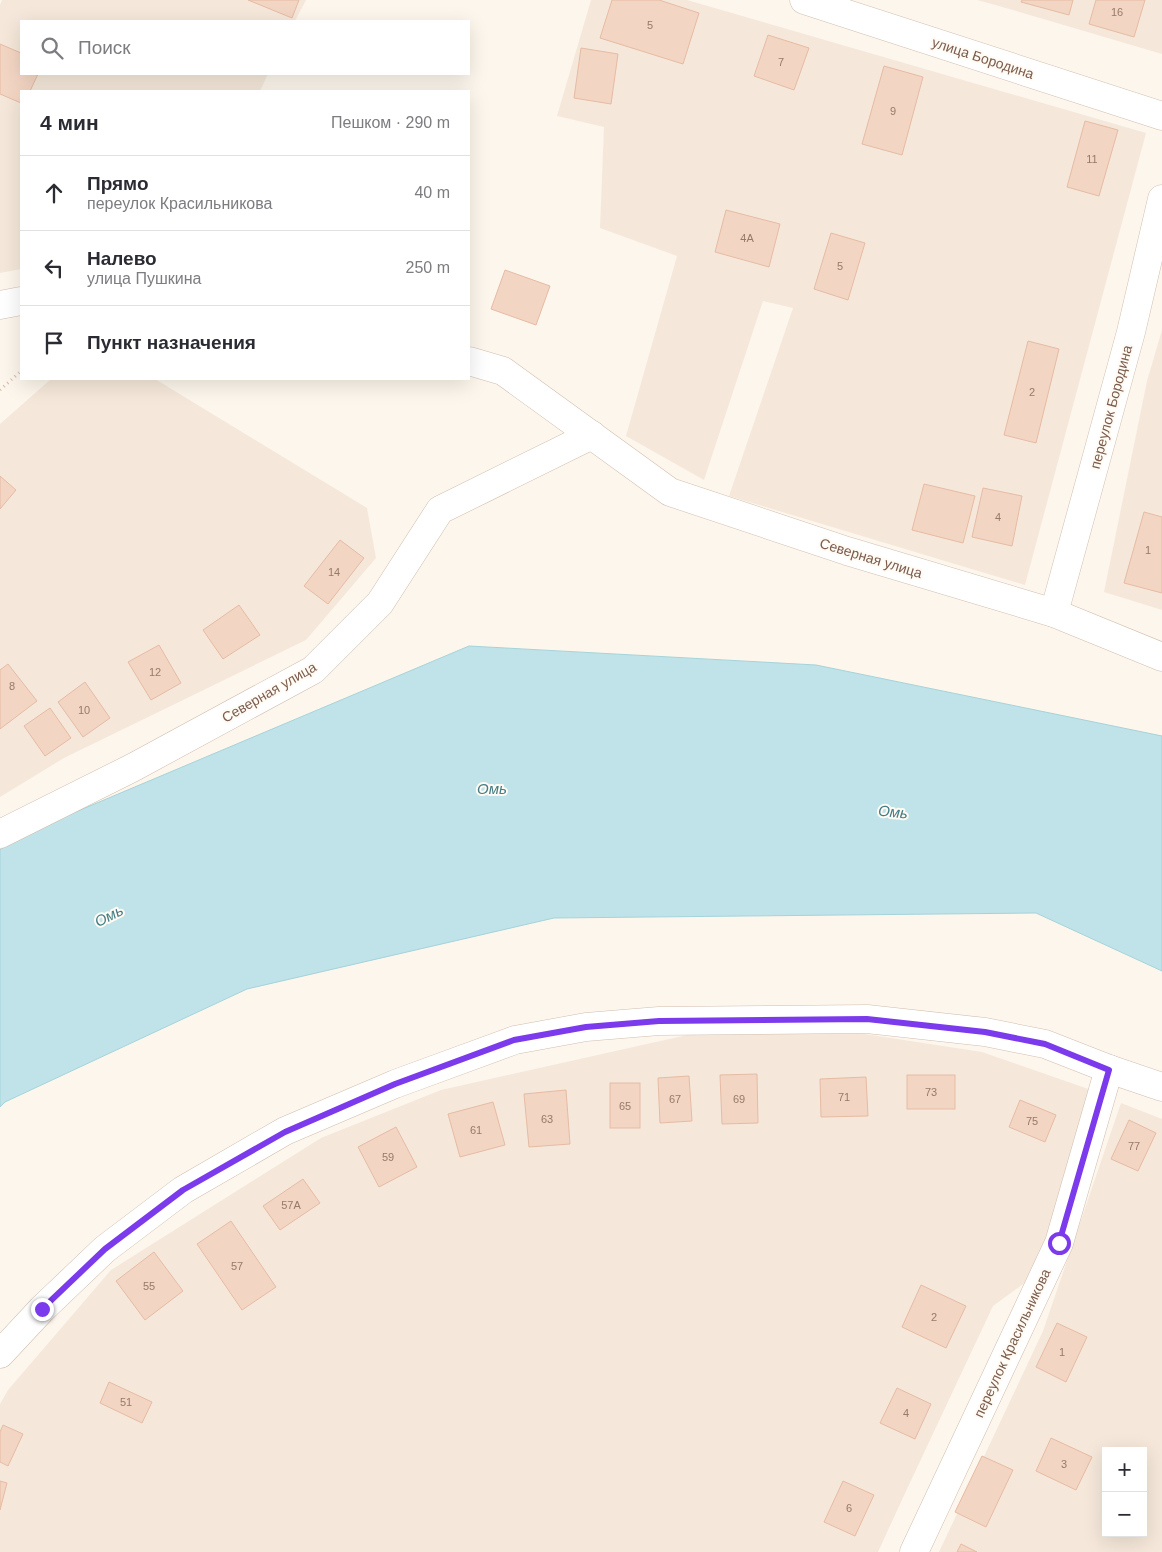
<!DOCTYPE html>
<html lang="ru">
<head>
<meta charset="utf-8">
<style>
	body { margin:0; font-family:Helvetica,sans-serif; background:#f7f7f7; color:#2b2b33 }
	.controls { position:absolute; right:15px; bottom:15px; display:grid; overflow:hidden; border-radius:0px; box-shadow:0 5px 20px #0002 }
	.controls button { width:45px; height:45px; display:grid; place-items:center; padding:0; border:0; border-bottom:1px solid #e1e1e2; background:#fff; color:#2b2b33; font:25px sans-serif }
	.stop { position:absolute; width:15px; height:15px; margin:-11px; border:4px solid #7c3aed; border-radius:50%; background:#fff }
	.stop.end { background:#7c3aed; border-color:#fff; box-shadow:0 1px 5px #0008 }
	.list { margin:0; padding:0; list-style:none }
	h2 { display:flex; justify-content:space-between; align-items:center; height:65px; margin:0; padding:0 20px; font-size:21px }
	h2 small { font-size:16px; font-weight:400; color:#7c7c81 }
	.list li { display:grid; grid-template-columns:32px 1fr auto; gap:15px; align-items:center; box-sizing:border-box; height:75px; padding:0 20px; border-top:1px solid #e1e1e2 }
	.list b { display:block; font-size:19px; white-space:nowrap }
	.list p { margin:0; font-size:16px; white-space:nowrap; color:#7c7c81 }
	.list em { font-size:16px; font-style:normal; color:#7c7c81 }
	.icon { flex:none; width:28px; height:28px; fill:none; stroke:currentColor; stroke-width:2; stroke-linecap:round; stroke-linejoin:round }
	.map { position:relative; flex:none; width:1162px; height:1552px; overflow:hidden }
	.search { position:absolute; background:#fff; box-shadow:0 5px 20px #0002; left:20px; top:20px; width:450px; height:55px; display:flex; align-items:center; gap:12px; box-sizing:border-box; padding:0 18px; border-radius:0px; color:#7c7c81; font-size:19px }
	.panel { position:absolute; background:#fff; box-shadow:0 5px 20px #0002; left:20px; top:90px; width:450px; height:290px; border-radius:0px }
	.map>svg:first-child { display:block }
	.residential { fill:#f5e8da; fill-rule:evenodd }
	.water { fill:#bfe3e8; stroke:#a5d3da }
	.building { fill:#f3d5c3; stroke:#e6bba3 }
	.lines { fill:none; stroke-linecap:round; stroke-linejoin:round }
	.street-casing { stroke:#d1beb0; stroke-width:29 }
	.path { stroke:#d9b8a5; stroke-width:3; stroke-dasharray:1 4; stroke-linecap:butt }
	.street { stroke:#fff; stroke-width:28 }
	.route { stroke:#7c3aed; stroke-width:6 }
	.labels { text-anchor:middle; stroke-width:4; stroke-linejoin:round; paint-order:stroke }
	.number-label { font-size:11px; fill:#987a6a }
	.street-label { font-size:14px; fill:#7a5c4d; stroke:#fffaf3 }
	.water-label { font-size:15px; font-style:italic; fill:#437c86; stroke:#fffaf3 }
</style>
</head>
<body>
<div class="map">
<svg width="1162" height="1552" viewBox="0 0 1162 1552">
	<rect width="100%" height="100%" fill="#fdf6ec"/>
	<g class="residential">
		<path d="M2,0H306L295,21H21V74H268L260,91H21V269L0,273V5Z"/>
		<path d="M591,0H687L1146,133L1025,585L729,496L793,308L763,301L704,480L626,436L677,256L600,228L604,127L557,116Z"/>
		<path d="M977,0H1162V54L999,6Z"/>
		<path d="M1162,330V610L1104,592L1147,381Z"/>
		<path d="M51,379H155L367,508L376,558L306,640L64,758L0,797V424Z"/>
		<path d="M819,1027L982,1052L1094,1091L1038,1273L993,1306L907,1489L878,1552H0V1404L8,1390L111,1270L321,1138L441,1090L714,1029Z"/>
		<path d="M1121,1103L1162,1119V1552H939L1043,1331ZM1106,1451H1143V1533H1106Z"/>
	</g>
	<path class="water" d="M469,646L816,665L1162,736V971L1036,913L554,918L247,989L5,1102L0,1107V850L21,835Z"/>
	<g class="building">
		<path d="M248,0H299L292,18Z"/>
		<path d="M612,0H659L699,13L683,64L600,38Z"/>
		<path d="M1022,0H1073L1069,15L1021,2Z"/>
		<path d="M1096,0H1145L1134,37L1089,24Z"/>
		<path d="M768,35L809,48L794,90L754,76Z"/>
		<path d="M0,44L21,53V74H38L30,91H21V103L0,94Z"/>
		<path d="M581,48L618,54L611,104L574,98Z"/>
		<path d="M884,66L923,77L902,155L862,144Z"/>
		<path d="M1085,121L1118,130L1099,196L1067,187Z"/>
		<path d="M726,210L780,224L769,267L715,252Z"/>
		<path d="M831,233L865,243L848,300L814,289Z"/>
		<path d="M505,270L550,286L536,325L491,309Z"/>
		<path d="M1028,341L1059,349L1036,443L1004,435Z"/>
		<path d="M0,476L16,490L0,509Z"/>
		<path d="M924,484L975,496L963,543L912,530Z"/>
		<path d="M983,488L1022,496L1012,546L972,537Z"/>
		<path d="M1144,512L1162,517V593L1124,583Z"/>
		<path d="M340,540L364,558L328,604L304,586Z"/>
		<path d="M239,605L260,635L223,659L203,630Z"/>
		<path d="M159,645L181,683L151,700L128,662Z"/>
		<path d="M8,664L37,701L0,729V670Z"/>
		<path d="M85,682L110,718L83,737L58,702Z"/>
		<path d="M50,708L71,738L45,756L24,726Z"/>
		<path d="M757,1074L758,1123L722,1124L720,1075Z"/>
		<rect x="907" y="1075" width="48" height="34"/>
		<path d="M689,1076L692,1121L660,1123L658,1078Z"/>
		<path d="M866,1077L868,1116L821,1117L820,1079Z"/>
		<rect x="610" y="1083" width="30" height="45"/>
		<path d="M566,1090L570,1144L529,1147L524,1094Z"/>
		<path d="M1020,1100L1056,1115L1045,1142L1009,1127Z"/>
		<path d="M493,1102L505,1145L460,1157L448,1114Z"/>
		<path d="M1129,1120L1156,1133L1138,1171L1111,1159Z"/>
		<path d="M396,1127L417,1167L379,1187L358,1147Z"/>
		<path d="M303,1179L320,1203L280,1230L263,1206Z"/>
		<path d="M231,1221L276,1287L242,1310L197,1244Z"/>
		<path d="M154,1252L183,1291L145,1320L116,1281Z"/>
		<path d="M921,1285L966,1306L946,1348L902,1327Z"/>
		<path d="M1057,1323L1087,1337L1066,1382L1036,1367Z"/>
		<path d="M109,1382L152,1402L142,1423L100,1403Z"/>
		<path d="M897,1388L931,1404L915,1439L880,1423Z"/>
		<path d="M3,1425L23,1434L8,1466L0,1462V1432Z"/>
		<path d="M1051,1438L1092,1457L1076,1490L1036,1471Z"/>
		<path d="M982,1456L1013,1470L986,1527L955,1512Z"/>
		<path d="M0,1481L7,1483L0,1510Z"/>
		<path d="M843,1481L874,1495L855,1536L824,1522Z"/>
		<path d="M961,1544L977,1552H957Z"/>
	</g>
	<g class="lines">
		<defs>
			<g id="street">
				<path d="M804,0L1162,116"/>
				<path d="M0,305L21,301"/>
				<path d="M469,361L503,371L670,492L847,551L1054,613L1162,657"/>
				<path d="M1054,613L1131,332L1162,199"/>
				<path d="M0,834L132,768L313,670L380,603L440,510L592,435"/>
				<path d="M0,1354L42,1309L105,1249L183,1190L285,1131L395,1084L515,1040L586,1027L659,1021L867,1019L985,1032L1045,1044L1109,1069L1162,1087"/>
				<path d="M914,1552L1059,1243L1109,1069"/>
			</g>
		</defs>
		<use href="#street" class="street-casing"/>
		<path class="path" d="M0,390L21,371"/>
		<use href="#street" class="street"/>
	</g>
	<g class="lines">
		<path class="route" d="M42,1309L105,1249L183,1190L285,1132L395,1084L514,1040L586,1027L659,1021L867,1019L985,1032L1045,1044L1109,1070L1059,1243"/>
	</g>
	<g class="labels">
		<g class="number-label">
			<text x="1117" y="16">16</text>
			<text x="650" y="29">5</text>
			<text x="781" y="66">7</text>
			<text x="893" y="115">9</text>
			<text x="1092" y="163">11</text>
			<text x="747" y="242">4А</text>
			<text x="840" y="270">5</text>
			<text x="1032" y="396">2</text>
			<text x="998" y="521">4</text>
			<text x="1148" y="554">1</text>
			<text x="334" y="576">14</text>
			<text x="155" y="676">12</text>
			<text x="12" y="690">8</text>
			<text x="84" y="714">10</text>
			<text x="931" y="1096">73</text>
			<text x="844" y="1101">71</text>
			<text x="675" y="1103">67</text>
			<text x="739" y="1103">69</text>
			<text x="625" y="1110">65</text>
			<text x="547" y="1123">63</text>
			<text x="1032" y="1125">75</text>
			<text x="476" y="1134">61</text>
			<text x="1134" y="1150">77</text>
			<text x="388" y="1161">59</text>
			<text x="291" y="1209">57А</text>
			<text x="237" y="1270">57</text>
			<text x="149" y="1290">55</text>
			<text x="934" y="1321">2</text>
			<text x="1062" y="1356">1</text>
			<text x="126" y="1406">51</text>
			<text x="906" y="1417">4</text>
			<text x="1064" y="1468">3</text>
			<text x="849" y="1512">6</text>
		</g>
		<g class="street-label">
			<text transform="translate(983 58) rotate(18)" y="5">улица Бородина</text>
			<text transform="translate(1111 407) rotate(-75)" y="5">переулок Бородина</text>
			<text transform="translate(871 558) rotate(17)" y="5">Северная улица</text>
			<text transform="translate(269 692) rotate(-30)" y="5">Северная улица</text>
			<text transform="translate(1012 1343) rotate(-65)" y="5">переулок Красильникова</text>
		</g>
		<g class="water-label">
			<text x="492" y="794">Омь</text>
			<text transform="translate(893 812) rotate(6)" y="5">Омь</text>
			<text transform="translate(109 916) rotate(-27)" y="5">Омь</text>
		</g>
	</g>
</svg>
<div class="controls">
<button>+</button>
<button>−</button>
</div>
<div class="stop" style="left:1059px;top:1243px"></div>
<div class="stop end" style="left:42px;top:1309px"></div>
<div class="search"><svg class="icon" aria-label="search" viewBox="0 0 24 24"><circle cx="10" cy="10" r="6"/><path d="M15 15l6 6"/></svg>Поиск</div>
<section class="panel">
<h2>4 мин<small>Пешком · 290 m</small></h2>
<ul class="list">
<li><svg class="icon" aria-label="ahead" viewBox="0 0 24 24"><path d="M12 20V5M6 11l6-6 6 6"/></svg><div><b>Прямо</b><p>переулок Красильникова</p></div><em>40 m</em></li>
<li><svg class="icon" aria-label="left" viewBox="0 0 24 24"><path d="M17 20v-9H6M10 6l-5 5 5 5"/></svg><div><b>Налево</b><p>улица Пушкина</p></div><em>250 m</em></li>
<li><svg class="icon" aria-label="arrive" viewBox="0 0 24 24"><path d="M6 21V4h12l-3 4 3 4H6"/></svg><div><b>Пункт назначения</b></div></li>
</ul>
</section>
</div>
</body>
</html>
